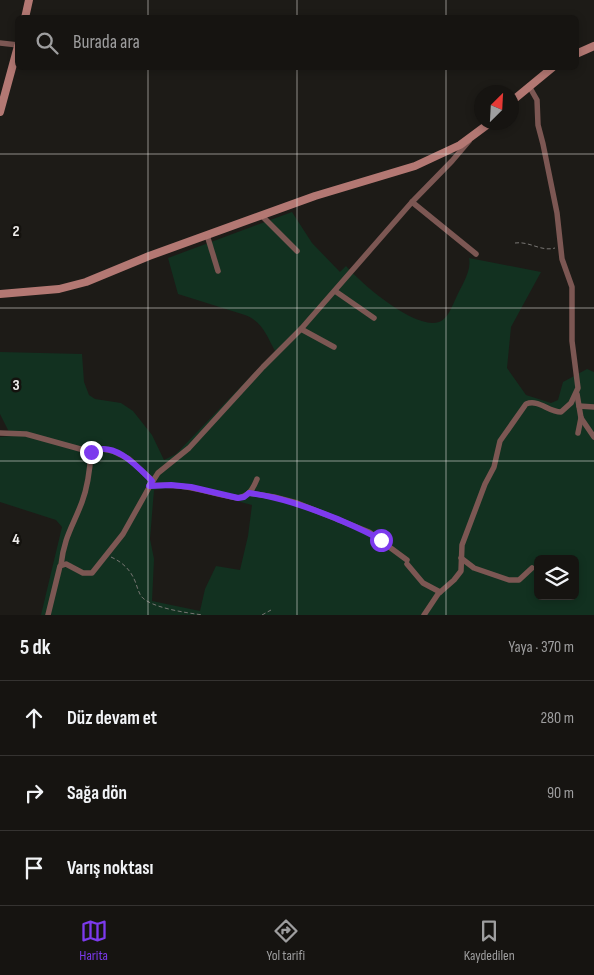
<!DOCTYPE html>
<html lang="tr">
<head>
<meta charset="utf-8">
<style>
	body { margin:0; font-family:"Sofia Sans Condensed",sans-serif; background:#23211f; color:#f1f3f6 }
	.controls { position:absolute; right:15px; bottom:15px; display:grid; overflow:hidden; border-radius:8px; box-shadow:0 2px 8px #0003 }
	.controls button { width:45px; height:45px; display:grid; place-items:center; padding:0; border:0; border-bottom:1px solid #353331; background:#161411; color:#f1f3f6; font:25px sans-serif }
	.compass { position:absolute; left:474px; top:85px; width:45px; height:45px; border-radius:50%; background:#161411; box-shadow:0 2px 8px #0003; rotate:24deg }
	.stop { position:absolute; width:15px; height:15px; margin:-11px; border:4px solid #7c3aed; border-radius:50%; background:#fff }
	.stop.end { background:#7c3aed; border-color:#fff; box-shadow:0 1px 5px #0008 }
	.list { margin:0; padding:0; list-style:none }
	h2 { display:flex; justify-content:space-between; align-items:center; height:65px; margin:0; padding:0 20px; font-size:21px }
	h2 small { font-size:16px; font-weight:400; color:#9e9e9f }
	.list li { display:grid; grid-template-columns:32px 1fr auto; gap:15px; align-items:center; box-sizing:border-box; height:75px; padding:0 20px; border-top:1px solid #353331 }
	.list b { display:block; font-size:19px; white-space:nowrap }
	.list em { font-size:16px; font-style:normal; color:#9e9e9f }
	.icon { flex:none; width:28px; height:28px; fill:none; stroke:currentColor; stroke-width:2; stroke-linecap:round; stroke-linejoin:round }
	.map { position:relative; flex:none; width:594px; height:615px; overflow:hidden }
	.search { position:absolute; background:#161411; box-shadow:0 2px 8px #0003; left:15px; right:15px; top:15px; height:55px; display:flex; align-items:center; gap:12px; box-sizing:border-box; padding:0 18px; border-radius:8px; color:#9e9e9f; font-size:19px }
	.sheet { height:290px; background:#161411 }
	nav { display:flex; justify-content:space-around; align-items:center; box-sizing:border-box; height:70px; border-top:1px solid #353331; background:#161411; font-size:14px; color:#9e9e9f }
	nav a { display:grid; justify-items:center; gap:2px }
	nav .on { color:#7c3aed }
	.map>svg:first-child { display:block }
	.green { fill:#123120; fill-rule:evenodd }
	.lines { fill:none; stroke-linecap:round; stroke-linejoin:round }
	.path { stroke:#787673; stroke-width:1; stroke-dasharray:4 2.5; stroke-linecap:butt }
	.street { stroke:#7c5753; stroke-width:5.5 }
	.secondary { stroke:#b37873; stroke-width:8 }
	.route { stroke:#7c3aed; stroke-width:6 }
	.grid { fill:none; stroke:#eeecea; stroke-width:1; stroke-opacity:0.55 }
	.grid-label { font-size:16px; text-anchor:middle; font-weight:bold; fill:#eeecea; stroke:#14120e; stroke-width:5; stroke-linejoin:round; paint-order:stroke }
</style>
</head>
<body>
<div class="map">
<svg width="594" height="615" viewBox="0 0 594 615">
	<rect width="100%" height="100%" fill="#1d1b17"/>
	<path class="green" d="M292,212L312,243L340,272L346,266C361,283 414,330 439,322C448,319 452,306 456,298C461,286 472,271 469,258L541,272L511,327L507,368L526,395L551,403L558,400L563,382L587,369L594,372V615H41L62,527L56,520L0,502V437L11,436L0,414V352L82,354L84,382L89,395L95,399L121,403L133,411L152,435L164,460L176,454L275,351C267,336 262,321 245,315L178,294L168,258ZM171,488L198,491L252,505L248,536L240,570L216,566L205,589L200,611L152,601L154,559L150,539L154,490ZM538,559H575V596H538Z"/>
	<g class="lines">
		<g class="path">
			<path d="M515,243C530,241 541,252 555,248"/>
			<path d="M111,557C122,562 130,569 135,581C137,586 138,591 141,596C150,608 188,613 203,615"/>
			<path d="M262,615L271,610"/>
		</g>
		<g class="street">
			<path d="M0,43L18,45"/>
			<path d="M412,202L476,254"/>
			<path d="M261,215L297,251"/>
			<path d="M207,235L218,271"/>
			<path d="M335,291L374,318"/>
			<path d="M301,329L334,347"/>
			<path d="M577,394L581,418L594,437"/>
			<path d="M579,406L594,407"/>
			<path d="M0,433L26,434L91,452L103,449L113,451L129,459L153,481"/>
			<path d="M578,433L581,418"/>
			<path d="M149,486C186,482 205,493 238,498C249,496 253,489 257,479"/>
			<path d="M249,493L274,497L297,503L369,532L407,560"/>
			<path d="M461,558L474,568L509,580H519L532,568"/>
			<path d="M407,564L423,583L440,592"/>
			<path d="M61,565C64,537 73,526 82,502C88,486 90,469 91,452"/>
			<path d="M48,615L60,566L66,564L83,573H92L123,534L151,484L158,473L189,448L263,367L301,329L412,202L452,161L469,141"/>
			<path d="M424,615L438,594L454,580L461,571L462,545L485,484L494,467L500,441L526,404C539,399 548,412 561,412L571,403L578,388L572,341V287L562,259L557,213L543,144L538,125L537,100L529,86"/>
		</g>
		<g class="secondary">
			<path d="M25,18L29,0"/>
			<path d="M576,54L594,46"/>
			<path d="M512,101L552,68"/>
			<path d="M0,112L18,46"/>
			<path d="M0,294L59,289L86,282L149,256L315,196L415,166L460,145L491,122"/>
		</g>
	</g>
	<g class="lines">
		<path class="route" d="M91,452C114,440 137,466 152,481L149,486L171,485L191,487L238,498L244,497L249,493C280,497 307,507 335,518C351,525 366,531 381,540"/>
	</g>
	<path class="grid" d="M148,0V18M297,0V18M446,0V18M148,68V615M297,68V615M446,68V615M0,154H594M0,308H594M0,461H594"/>
	<g class="grid-label">
		<text x="16" y="236">2</text>
		<text x="16" y="390">3</text>
		<text x="16" y="544">4</text>
	</g>
</svg>
<div class="controls">
<button><svg class="icon" aria-label="layers" viewBox="0 0 24 24"><path d="M12 4l9 5-9 5-9-5zM3 14l9 5 9-5"/></svg></button>
</div>
<svg class="compass" viewBox="-18 -18 36 36"><path d="M0-13l5 13h-10z" fill="#e53935"/><path d="M0 13l5-13h-10z" fill="#9e9e9f"/></svg>
<div class="stop" style="left:381px;top:540px"></div>
<div class="stop end" style="left:91px;top:452px"></div>
<div class="search"><svg class="icon" aria-label="search" viewBox="0 0 24 24"><circle cx="10" cy="10" r="6"/><path d="M15 15l6 6"/></svg>Burada ara</div>
</div>
<section class="sheet">
<h2>5 dk<small>Yaya · 370 m</small></h2>
<ul class="list">
<li><svg class="icon" aria-label="ahead" viewBox="0 0 24 24"><path d="M12 20V5M6 11l6-6 6 6"/></svg><div><b>Düz devam et</b></div><em>280 m</em></li>
<li><svg class="icon" aria-label="right" viewBox="0 0 24 24"><path d="M7 20v-9h11M14 6l5 5-5 5"/></svg><div><b>Sağa dön</b></div><em>90 m</em></li>
<li><svg class="icon" aria-label="arrive" viewBox="0 0 24 24"><path d="M6 21V4h12l-3 4 3 4H6"/></svg><div><b>Varış noktası</b></div></li>
</ul>
</section>
<nav>
<a class="on"><svg class="icon" aria-label="map" viewBox="0 0 24 24"><path d="M3 6l6-2 6 2 6-2v14l-6 2-6-2-6 2zM9 4v14M15 6v14"/></svg>Harita</a>
<a><svg class="icon" aria-label="directions" viewBox="0 0 24 24"><path d="M12 3l9 9-9 9-9-9zM9 14v-3h6M13 9l2 2-2 2"/></svg>Yol tarifi</a>
<a><svg class="icon" aria-label="saved" viewBox="0 0 24 24"><path d="M7 4h10v16l-5-4-5 4z"/></svg>Kaydedilen</a>
</nav>
</body>
</html>
